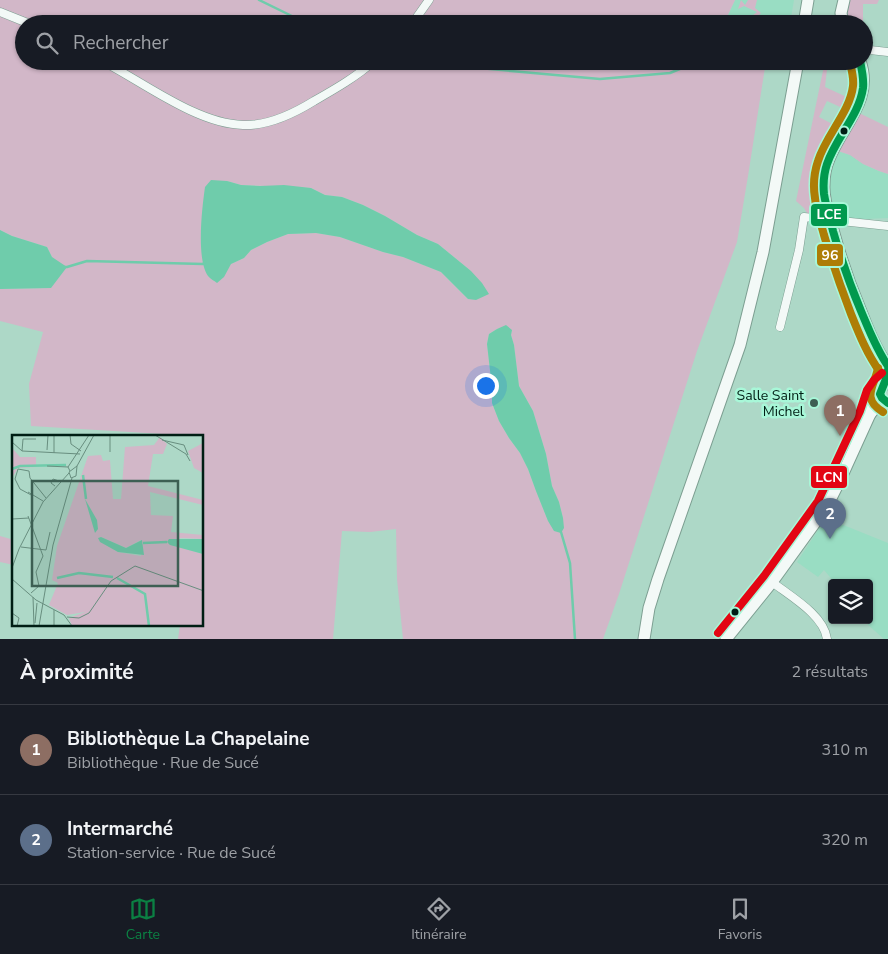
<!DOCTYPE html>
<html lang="fr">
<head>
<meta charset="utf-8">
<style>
	body { margin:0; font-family:"Nunito Sans",sans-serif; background:#242831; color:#f1f3f6 }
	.controls { position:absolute; right:15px; bottom:15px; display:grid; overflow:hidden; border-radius:5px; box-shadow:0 1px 4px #0004 }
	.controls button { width:45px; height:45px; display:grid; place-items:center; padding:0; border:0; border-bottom:1px solid #363941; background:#171b24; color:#f1f3f6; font:25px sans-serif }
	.you { position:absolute; left:485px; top:385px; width:18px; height:18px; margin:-12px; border:4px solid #fff; border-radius:50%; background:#1a73e8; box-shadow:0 0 0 8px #1a73e833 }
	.badge { display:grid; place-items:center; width:32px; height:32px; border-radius:50%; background:#0b8043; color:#fff; font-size:16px; font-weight:700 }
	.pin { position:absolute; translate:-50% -41px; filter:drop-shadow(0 1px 2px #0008) }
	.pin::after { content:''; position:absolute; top:26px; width:18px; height:15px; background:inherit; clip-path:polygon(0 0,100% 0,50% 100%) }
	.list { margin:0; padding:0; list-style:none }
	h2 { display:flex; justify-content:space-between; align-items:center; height:65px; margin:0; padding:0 20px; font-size:21px }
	h2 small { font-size:16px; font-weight:400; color:#9ea1a6 }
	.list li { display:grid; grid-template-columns:32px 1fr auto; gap:15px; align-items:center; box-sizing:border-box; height:90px; padding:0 20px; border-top:1px solid #363941 }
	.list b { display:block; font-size:19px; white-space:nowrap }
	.list p { margin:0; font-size:16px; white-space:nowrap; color:#9ea1a6 }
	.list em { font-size:16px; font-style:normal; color:#9ea1a6 }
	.icon { flex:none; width:28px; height:28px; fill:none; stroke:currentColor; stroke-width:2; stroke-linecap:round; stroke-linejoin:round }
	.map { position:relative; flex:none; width:888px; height:639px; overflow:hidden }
	.search { position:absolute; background:#171b24; box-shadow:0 1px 4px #0004; left:15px; right:15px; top:15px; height:55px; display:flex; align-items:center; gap:12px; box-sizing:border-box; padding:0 18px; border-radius:28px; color:#9ea1a6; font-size:19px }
	.sheet { height:245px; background:#171b24 }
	nav { display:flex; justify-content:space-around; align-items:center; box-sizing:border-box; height:70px; border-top:1px solid #363941; background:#171b24; font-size:14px; color:#9ea1a6 }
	nav a { display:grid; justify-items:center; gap:2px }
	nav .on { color:#0b8043 }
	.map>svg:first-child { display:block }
	.built { fill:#99ddc3 }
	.green { fill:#d2b7c8; fill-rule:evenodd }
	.water { fill:#6fccab }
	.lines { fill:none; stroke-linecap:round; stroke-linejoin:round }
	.stream { stroke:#6fccab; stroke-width:2.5 }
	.street-casing { stroke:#7c9e91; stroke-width:9 }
	.secondary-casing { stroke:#7c9e91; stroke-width:13 }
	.street { stroke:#f3f9f7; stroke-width:8 }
	.secondary { stroke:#f3f9f7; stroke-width:11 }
	.bus-1-casing { stroke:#a8f7d8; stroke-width:11 }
	.bus-2-casing { stroke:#a8f7d8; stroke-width:11 }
	.bus-3-casing { stroke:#a8f7d8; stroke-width:11 }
	.bus-1 { stroke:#00994e; stroke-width:8 }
	.bus-2 { stroke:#ad7d06; stroke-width:8 }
	.bus-3 { stroke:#e30613; stroke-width:8 }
	.bus-dot { fill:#001e14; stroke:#a8f7d8; stroke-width:2 }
	.poi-dot { fill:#3d5f53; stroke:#a8f7d8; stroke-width:2 }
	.labels { text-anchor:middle; stroke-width:5; stroke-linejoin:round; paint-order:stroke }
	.poi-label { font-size:14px; fill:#001e14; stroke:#a8f7d8; text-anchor:end }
	.inset-river { fill:none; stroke:#6fccab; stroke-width:2.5 }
	.inset-road { fill:none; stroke:#688e7f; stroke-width:1 }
	.view { fill:#3d5f53; fill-opacity:0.15; stroke:#3d5f53; stroke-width:2.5 }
	.inset-edge { fill:none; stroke:#001e14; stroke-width:2.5 }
	.line-badge { stroke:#a8f7d8; stroke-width:2 }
	.badge-label { font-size:14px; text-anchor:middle; font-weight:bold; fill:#fff }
</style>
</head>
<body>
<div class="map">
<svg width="888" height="639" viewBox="0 0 888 639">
	<rect width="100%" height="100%" fill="#add8c7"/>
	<g class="built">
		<path d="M735,0H794L790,24H736L726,20Z"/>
		<path d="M838,151L850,155L863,164L879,171L888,174V218L844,220L832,213L829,207V187L832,166Z"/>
		<path d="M826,518L888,543V639H884L867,624L864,620H869V583H835L824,570L818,577L797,562Z"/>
	</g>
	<g class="green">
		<path d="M0,0H735L726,19L736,24H24V61H766L748,176L737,242L697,351L619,594L603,639H403L397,579L396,529L370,532L342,531L333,639H178L180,625H202V437L164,436L163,434L31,426L29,384L43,332L0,321V289L51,288L52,257L47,247L12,236L0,230ZM227,181L241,185L311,188L325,195L342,197L363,205L385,216L417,235L438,244L471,271L468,299L441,272L403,257L383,252L340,237L316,233L288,234L267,242L251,250L244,258L231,264ZM497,329L512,330L511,335L514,345L519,386L533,411L546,454L552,486L559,502L563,518L548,521L536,491L528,469L520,453L509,438L499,421L492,403V388L487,344L489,334Z"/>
		<path d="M741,0L745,5L748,0H757L755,8L761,13L757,17L752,16L757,12L744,6L738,9Z"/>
		<path d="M850,0H879L877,4H863V24H848L847,6Z"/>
		<path d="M825,61H828L825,87L851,99L856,88L854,86L858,75L857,94L849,111L827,101L819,117L840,128L824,157L818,155C814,172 812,187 813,204H820L821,212L818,213H807L804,208L796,201Z"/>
		<path d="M859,113L888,127V174L879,171L863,164L850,155L838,151Z"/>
		<path d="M0,536L14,540V565L0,562Z"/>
	</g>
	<g class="water">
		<path d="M211,180L227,181L241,185L260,186L284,185L311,188L325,195L342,197L363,205L385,216L417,235L438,244L471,271L482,283L489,294L476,300L468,299L441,272L403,257L383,252L340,237L316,233L288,234L267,242L251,250L244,258L231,264L224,277L217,283C215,281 210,279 208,276C196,259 202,208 205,187Z"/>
		<path d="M0,230L12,236L47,247L52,257L67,267L51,288L0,289Z"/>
		<path d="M506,325L512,330L511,335L514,345L519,386L533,411L546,454L552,486L559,502L563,518L564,528L561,533L554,531L548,521L536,491L528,469L520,453L509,438L499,421L492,403V388L487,344L489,334L497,329Z"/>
	</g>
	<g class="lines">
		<g class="stream">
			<path d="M259,0L300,20L309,24"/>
			<path d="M425,61L468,67L600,79L670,73L699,61"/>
			<path d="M64,267H67L87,261L203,264L205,262"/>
			<path d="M561,532L570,563L575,639"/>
		</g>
		<defs>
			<g id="street">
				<path d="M0,12L30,24"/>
				<path d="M412,24L429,0"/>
				<path d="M864,51L870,50L888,52"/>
				<path d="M102,61C143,82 197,124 243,125C268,126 293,114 314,101C335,89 356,77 374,61"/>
				<path d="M780,327L799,250L804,217L888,226"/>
				<path d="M772,582C790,596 824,615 827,639"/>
			</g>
			<g id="secondary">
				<path d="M804,24L808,0"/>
				<path d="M843,24L841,13L844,0"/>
				<path d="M860,61C874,100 842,125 829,159C826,166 824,177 824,185C823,200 829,215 833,230C840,256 849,283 860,309C868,329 875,349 888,366"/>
				<path d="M870,414L875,408L887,403"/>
				<path d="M644,639L649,608L658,579L740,345L763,252L798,61"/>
				<path d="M726,639L772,582L827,506L840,480L870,414C872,401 879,393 885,382C887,379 887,374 888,370"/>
			</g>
		</defs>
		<use href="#street" class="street-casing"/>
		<use href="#secondary" class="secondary-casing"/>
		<use href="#street" class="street"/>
		<use href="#secondary" class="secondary"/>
		<defs>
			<g id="bus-1">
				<path d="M860,61C862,70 864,79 863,88C859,116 836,137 827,164C824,173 823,184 824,194C826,207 830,219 833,231C841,259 850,285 861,311C869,330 876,349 888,366"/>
				<path d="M888,370L886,379L880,394L882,398L888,403"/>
			</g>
			<g id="bus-2">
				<path d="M850,63C852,71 854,78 853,86C850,112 826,135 818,161C814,173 813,186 815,198C816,211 821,223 824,235C832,262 841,288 851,314C859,334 867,354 880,372"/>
				<path d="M878,368C875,386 860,398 883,412"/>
			</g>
			<path id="bus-3" d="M718,633L764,576L818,501L860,411L867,390L874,380L882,373"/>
		</defs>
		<use href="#bus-1" class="bus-1-casing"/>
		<use href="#bus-2" class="bus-2-casing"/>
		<use href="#bus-3" class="bus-3-casing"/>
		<use href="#bus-1" class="bus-1"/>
		<use href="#bus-2" class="bus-2"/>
		<use href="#bus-3" class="bus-3"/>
	</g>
	<g class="bus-dot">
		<circle cx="844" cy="131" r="4.5"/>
		<circle cx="735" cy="612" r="4.5"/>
	</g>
	<circle class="poi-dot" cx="814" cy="403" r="5"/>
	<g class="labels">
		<g class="poi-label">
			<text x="804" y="400">Salle Saint<tspan x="804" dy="16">Michel</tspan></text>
		</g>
	</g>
	<g transform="translate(12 435)">
		<rect width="191" height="191" fill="#add8c7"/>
		<path d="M148,2L155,9L151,19H141L136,51L191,65V70L138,57L139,80L161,81L159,97L191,100V104L169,103L157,109L191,119V191H60L57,183L73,177L55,180L37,170L46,148L40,145L45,111L76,21L89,20L91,26L98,25L101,64H109L113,12L142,10ZM89,102L114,113L129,105V121L106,117L88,106ZM191,8V38L182,33L176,16ZM1,14L8,22H24V32L6,33L0,43Z" fill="#d2b7c8" fill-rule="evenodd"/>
		<path d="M73,64L85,85L86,94L83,98ZM89,102L114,113L130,105L132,120L106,117L88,107L86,103ZM157,104H191V119L158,110L155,107Z" fill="#6fccab"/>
		<path class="inset-river" d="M0,34L8,31L54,30M71,40L74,64M131,108L155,107M45,143L67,138L101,142M105,143L133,159L137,191"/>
		<path class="inset-road" d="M42,0V18M58,0L59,9L69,16M143,0L174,19L178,26M150,5L172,10L176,20M0,7L10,16L68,19M35,15L36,0M10,16L11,4H24M98,17V0M35,31L56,32M65,31L64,41L59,43L57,37L65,31L82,0M58,36L56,32L77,0M43,51L39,48L41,44L47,46M16,57L31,66M21,61L8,54L3,44L6,34L17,36L18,43L34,63M16,81L31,121L24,137L27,151L19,158M0,84L17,83M9,112L34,115L38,97M7,114L31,67L57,38M0,133L7,114M0,144L24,165L52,180L60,191M21,162L22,191M0,178L7,183L5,191M55,182L67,183L77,178L99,146L123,131L192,156M23,188L25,168M27,191L41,110L60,43M42,191V175"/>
		<path class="view" d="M20,46H166V151H20Z"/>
		<rect width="191" height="191" class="inset-edge"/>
	</g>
	<g class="line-badge">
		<rect x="810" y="203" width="38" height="24" rx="5" fill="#00994e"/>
		<rect x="816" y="243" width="28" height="24" rx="5" fill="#ad7d06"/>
		<rect x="810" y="465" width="38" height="24" rx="5" fill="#e30613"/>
	</g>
	<g class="badge-label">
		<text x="829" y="219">LCE</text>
		<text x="830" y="260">96</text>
		<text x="829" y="482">LCN</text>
	</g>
</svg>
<div class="controls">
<button><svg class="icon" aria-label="layers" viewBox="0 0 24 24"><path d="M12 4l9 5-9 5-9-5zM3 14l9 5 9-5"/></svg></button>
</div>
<div class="you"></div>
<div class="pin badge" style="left:840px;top:436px;background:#8d6e63">1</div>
<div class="pin badge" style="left:830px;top:539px;background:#5c6f8a">2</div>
<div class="search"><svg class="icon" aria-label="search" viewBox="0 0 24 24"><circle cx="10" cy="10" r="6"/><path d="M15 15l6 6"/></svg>Rechercher</div>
</div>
<section class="sheet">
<h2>À proximité<small>2 résultats</small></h2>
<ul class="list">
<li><span class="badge" style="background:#8d6e63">1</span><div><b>Bibliothèque La Chapelaine</b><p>Bibliothèque · Rue de Sucé</p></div><em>310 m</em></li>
<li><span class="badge" style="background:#5c6f8a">2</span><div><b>Intermarché</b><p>Station-service · Rue de Sucé</p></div><em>320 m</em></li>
</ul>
</section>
<nav>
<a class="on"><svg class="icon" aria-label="map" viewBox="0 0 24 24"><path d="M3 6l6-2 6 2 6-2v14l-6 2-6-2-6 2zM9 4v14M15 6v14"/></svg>Carte</a>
<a><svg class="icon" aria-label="directions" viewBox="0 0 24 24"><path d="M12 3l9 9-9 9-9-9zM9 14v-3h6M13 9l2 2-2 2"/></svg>Itinéraire</a>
<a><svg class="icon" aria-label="saved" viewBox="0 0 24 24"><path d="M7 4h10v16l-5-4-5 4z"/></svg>Favoris</a>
</nav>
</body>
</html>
